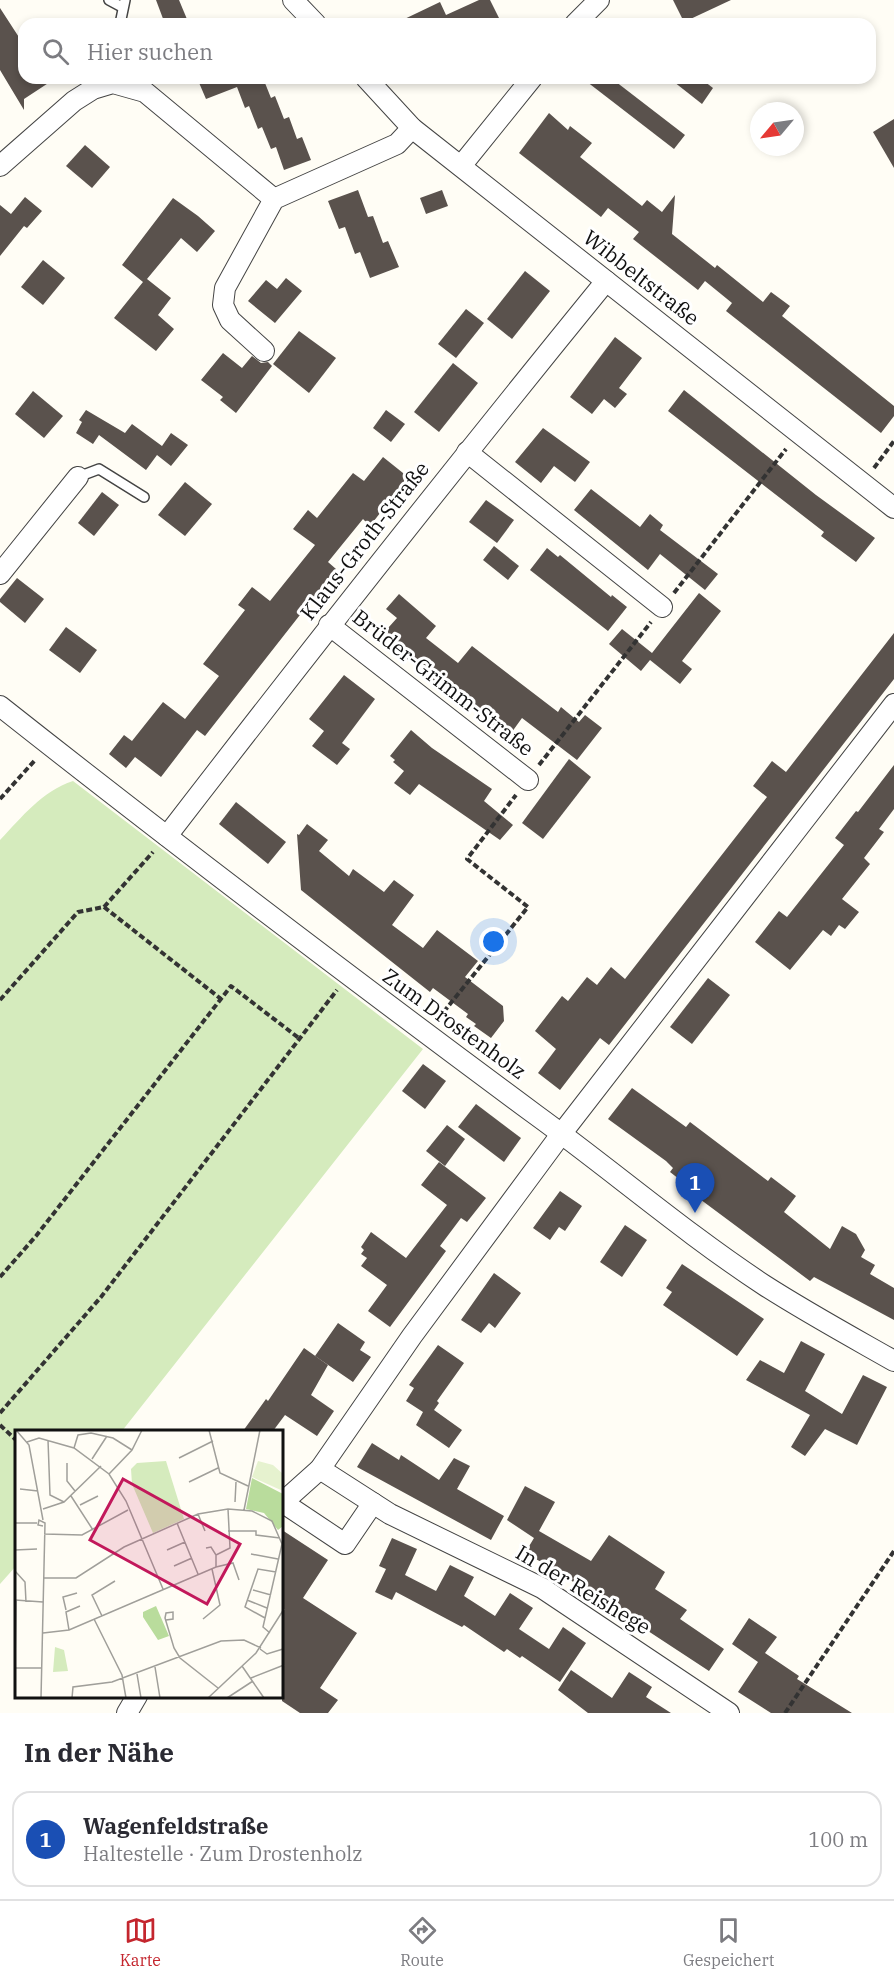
<!DOCTYPE html>
<html lang="de">
<head>
<meta charset="utf-8">
<style>
	body { margin:0; font-family:"IBM Plex Serif",serif; background:#f7f7f7; color:#2b2b33 }
	.compass { position:absolute; left:750px; top:102px; width:54px; height:54px; border-radius:50%; background:#fff; box-shadow:0 3px 9px #0003; rotate:241deg }
	.you { position:absolute; left:494px; top:942px; width:21px; height:21px; margin:-15px; border:4px solid #fff; border-radius:50%; background:#1a73e8; box-shadow:0 0 0 9px #1a73e833 }
	.badge { display:grid; place-items:center; width:39px; height:39px; border-radius:50%; background:#c4262e; color:#fff; font-size:20px; font-weight:700 }
	.pin { position:absolute; translate:-50% -50px; filter:drop-shadow(0 2px 3px #0008) }
	.pin::after { content:''; position:absolute; top:32px; width:21px; height:18px; background:inherit; clip-path:polygon(0 0,100% 0,50% 100%) }
	.list { margin:0; padding:0; list-style:none }
	h2 { display:flex; justify-content:space-between; align-items:center; height:78px; margin:0; padding:0 24px; font-size:26px }
	h2 small { font-size:20px; font-weight:400; color:#7c7c81 }
	.list li { display:grid; grid-template-columns:39px 1fr auto; gap:18px; align-items:center; box-sizing:border-box; height:96px; margin:0 12px 12px; padding:0 12px; border:2px solid #e1e1e2; border-radius:18px }
	.list b { display:block; font-size:22px; white-space:nowrap }
	.list p { margin:0; font-size:20px; white-space:nowrap; color:#7c7c81 }
	.list em { font-size:20px; font-style:normal; color:#7c7c81 }
	.icon { flex:none; width:33px; height:33px; fill:none; stroke:currentColor; stroke-width:2; stroke-linecap:round; stroke-linejoin:round }
	.map { position:relative; flex:none; width:894px; height:1713px; overflow:hidden }
	.search { position:absolute; background:#fff; box-shadow:0 3px 9px #0003; left:18px; right:18px; top:18px; height:66px; display:flex; align-items:center; gap:15px; box-sizing:border-box; padding:0 21px; border-radius:18px; color:#7c7c81; font-size:22px }
	.sheet { height:186px; background:#fff }
	nav { display:flex; justify-content:space-around; align-items:center; box-sizing:border-box; height:84px; border-top:2px solid #e1e1e2; background:#fff; font-size:16px; color:#7c7c81 }
	nav a { display:grid; justify-items:center; gap:3px }
	nav .on { color:#c4262e }
	.map>svg:first-child { display:block }
	.green { fill:#d5ebbd }
	.building { fill:#5a524d }
	.lines { fill:none; stroke-linecap:round; stroke-linejoin:round }
	.lane-casing { stroke:#444; stroke-width:12 }
	.street-casing { stroke:#444; stroke-width:22 }
	.path { stroke:#333; stroke-width:4; stroke-dasharray:6 3; stroke-linecap:butt }
	.lane { stroke:#fff; stroke-width:9 }
	.street { stroke:#fff; stroke-width:20 }
	.labels { text-anchor:middle; stroke-width:6; stroke-linejoin:round; paint-order:stroke }
	.street-label { font-size:21px; fill:#111; stroke:#fff }
	.inset-road { fill:none; stroke:#a09f9a; stroke-width:1.5 }
	.view { fill:#c2185b; fill-opacity:0.15; stroke:#c2185b; stroke-width:3 }
	.inset-edge { fill:none; stroke:#111; stroke-width:3 }
</style>
</head>
<body>
<div class="map">
<svg width="894" height="1713" viewBox="0 0 894 1713">
	<rect width="100%" height="100%" fill="#fffdf5"/>
	<path class="green" d="M73,781L423,1049L122,1431H16V1566L0,1584V840C22,817 42,791 73,781Z"/>
	<g class="building">
		<path d="M156,0H179L189,24H165Z"/>
		<path d="M479,0H490L502,24H394L440,2L446,15Z"/>
		<path d="M673,0H731L684,22Z"/>
		<path d="M0,8L24,45V78H56L24,99V110L0,70Z"/>
		<path d="M197,78H263L271,98L275,96L284,119L289,117L297,139L302,137L311,160L284,170L276,147L271,149L262,127L258,129L249,106L245,108L237,87L206,99Z"/>
		<path d="M582,78H611L685,135L674,149Z"/>
		<path d="M669,78H700L713,88L702,104Z"/>
		<path d="M549,113L568,130L570,126L592,143L580,157L642,206L647,200L662,212L675,195L672,234L715,268L717,265L763,302L771,292L790,306L782,316L894,406V416L881,433L726,311L732,303L705,281L698,290L633,239L639,232L608,208L601,217L519,153Z"/>
		<path d="M894,119V168L873,132Z"/>
		<path d="M85,145L110,167L92,188L66,166Z"/>
		<path d="M358,190L368,217L373,216L383,243L388,241L399,267L370,278L360,252L355,254L345,227L339,229L328,201Z"/>
		<path d="M442,190L448,206L426,214L420,198Z"/>
		<path d="M25,197L42,211L27,228L24,226L0,256V205L11,214Z"/>
		<path d="M173,198L198,216L215,231L197,252L181,238L147,279L171,298L158,315L174,329L156,351L114,318L143,282L122,265Z"/>
		<path d="M43,260L65,278L43,305L21,287Z"/>
		<path d="M525,271L550,291L512,339L487,319Z"/>
		<path d="M286,278L302,291L275,323L248,301L266,280L277,289Z"/>
		<path d="M466,309L484,323L456,358L438,344Z"/>
		<path d="M299,331L336,358L309,393L273,364Z"/>
		<path d="M615,337L642,358L619,388L627,394L615,408L604,399L592,414L570,397Z"/>
		<path d="M223,353L242,368L252,356L261,363L268,362L272,366L236,413L220,400L223,397L201,380Z"/>
		<path d="M453,363L478,383L439,432L414,412Z"/>
		<path d="M684,390L816,495L875,538L856,562L821,536L824,532L668,411Z"/>
		<path d="M33,391L63,416L44,438L15,414Z"/>
		<path d="M86,410L125,433L132,424L162,446L171,433L188,445L171,466L157,455L146,470L99,435L93,444L76,433L82,422L79,420Z"/>
		<path d="M386,410L405,424L391,442L373,428Z"/>
		<path d="M543,428L590,462L575,482L554,466L541,483L515,462Z"/>
		<path d="M383,457L408,477L370,526L363,519L328,562L336,569L205,736L197,730L161,777L135,757L126,768L109,754L124,735L132,741L163,702L185,719L219,676L203,664L245,610L238,605L252,587L270,601L315,545L293,529L308,510L317,518L353,473L364,481Z"/>
		<path d="M185,482L212,504L185,536L158,515Z"/>
		<path d="M591,489L640,527L650,514L663,525L660,530L718,574L705,590L660,554L648,570L574,510Z"/>
		<path d="M102,492L119,505L94,536L78,523Z"/>
		<path d="M486,500L514,520L497,543L469,522Z"/>
		<path d="M494,546L519,566L508,580L483,560Z"/>
		<path d="M547,548L558,557L560,555L611,597L612,595L627,607L608,631L530,570Z"/>
		<path d="M17,578L44,599L25,623L0,602V599Z"/>
		<path d="M699,593L721,611L682,661L692,669L680,684L650,660L641,671L609,644L622,629L652,653Z"/>
		<path d="M399,594L436,626L426,638L458,663L472,646L558,712L561,707L579,722L585,715L602,728L577,760L522,718L509,736L457,700L380,637L397,618L386,609Z"/>
		<path d="M66,627L97,650L80,673L49,650Z"/>
		<path d="M894,633V679L609,1045L600,1038L560,1090L538,1073L556,1049L535,1031L562,996L568,1001L587,977L597,985L611,967L625,979L767,797L753,786L772,761L786,772Z"/>
		<path d="M344,675L375,699L342,743L350,749L337,765L312,746L324,731L309,719Z"/>
		<path d="M411,730L432,748L492,789L484,801L513,825L500,840L419,784L410,795L394,783L404,771L393,762L395,760L390,756Z"/>
		<path d="M569,759L591,777L543,839L522,823Z"/>
		<path d="M894,765V809L879,829L884,832L864,858L870,864L842,899L859,912L845,929L839,925L831,936L823,930L790,970L755,942L779,911L787,917L844,845L835,838L856,811L858,812Z"/>
		<path d="M236,802L286,842L268,864L219,824Z"/>
		<path d="M307,824L328,840L319,851L349,876L353,869L384,892L394,880L414,895L392,925L423,948L437,930L478,961L465,977L503,1006L504,1021L491,1038L474,1026L476,1024L466,1017L468,1014L433,988L430,992L301,890L297,834L299,835Z"/>
		<path d="M708,978L730,995L692,1044L670,1027Z"/>
		<path d="M423,1064L446,1081L425,1109L402,1091Z"/>
		<path d="M632,1088L686,1127L690,1122L768,1181L771,1177L796,1196L784,1212L830,1249L842,1226L856,1234L865,1250L861,1257L875,1265L870,1274L894,1288V1320L814,1277L810,1281L677,1182L679,1179L670,1172L673,1168L666,1161L608,1119Z"/>
		<path d="M476,1104L521,1138L504,1162L458,1127Z"/>
		<path d="M447,1125L465,1139L445,1166L426,1151Z"/>
		<path d="M439,1162L486,1198L467,1222L461,1218L440,1246L446,1251L390,1327L368,1311L387,1285L361,1266L367,1258L361,1254L364,1250L361,1247L371,1232L406,1258L447,1205L421,1185Z"/>
		<path d="M560,1191L582,1206L565,1231L559,1227L550,1240L533,1228Z"/>
		<path d="M625,1225L647,1240L622,1277L600,1262Z"/>
		<path d="M682,1264L764,1319L737,1356L663,1305L672,1292L666,1288Z"/>
		<path d="M494,1273L521,1293L495,1328L489,1323L481,1333L461,1320Z"/>
		<path d="M338,1323L365,1342L360,1350L371,1357L353,1382L315,1356Z"/>
		<path d="M801,1341L825,1354L805,1391L842,1414L863,1375L887,1387L857,1445L825,1429L805,1456L791,1447L810,1415L746,1380L760,1360L784,1373Z"/>
		<path d="M438,1345L464,1363L437,1401L439,1403L434,1410L462,1430L449,1448L416,1425L423,1412L406,1401L414,1388L409,1385Z"/>
		<path d="M304,1348L328,1365L311,1395L334,1411L317,1436L285,1415L273,1431H243L266,1399L268,1401Z"/>
		<path d="M372,1443L399,1460L401,1455L439,1480L454,1458L470,1466L457,1489L504,1516L491,1540L357,1467Z"/>
		<path d="M525,1486L555,1502L539,1531L591,1561L609,1535L665,1572L655,1589L687,1610L680,1619L724,1649L709,1671L552,1568L525,1553L534,1538L507,1520Z"/>
		<path d="M282,1530L328,1560L303,1598L357,1633L320,1688L338,1700L328,1713H300L282,1701Z"/>
		<path d="M392,1538L417,1549L405,1575L436,1591L450,1565L474,1577L464,1596L495,1616L510,1593L533,1608L519,1629L549,1649L563,1627L586,1643L560,1682L522,1656L520,1658L507,1649L504,1652L464,1625L462,1627L396,1592L392,1600L375,1592L386,1569L379,1566Z"/>
		<path d="M749,1618L777,1637L765,1653L799,1676L797,1679L852,1713H771L738,1692L758,1662L732,1644Z"/>
		<path d="M571,1670L612,1698L629,1672L652,1687L646,1697L671,1713H588L558,1690Z"/>
	</g>
	<g class="lines">
		<defs>
			<g id="lane">
				<path d="M109,0L122,7"/>
				<path d="M120,24L125,0"/>
				<path d="M78,477L99,469L144,497"/>
			</g>
			<g id="street">
				<path d="M293,0L316,24"/>
				<path d="M575,24L599,0"/>
				<path d="M366,78L412,128L894,508"/>
				<path d="M0,166L74,101L93,89L113,83L145,92L274,199"/>
				<path d="M461,166L532,78"/>
				<path d="M264,351L230,320L223,305L225,288L274,199L397,144L412,128"/>
				<path d="M467,452L662,607"/>
				<path d="M0,574L78,477"/>
				<path d="M329,625L528,780"/>
				<path d="M0,706C176,845 355,981 536,1115C613,1171 685,1233 764,1285C806,1312 850,1336 894,1361"/>
				<path d="M167,836C311,649 457,464 606,281"/>
				<path d="M320,1469L390,1514L542,1588L729,1713"/>
				<path d="M282,1502L345,1544L373,1503"/>
				<path d="M282,1503L320,1469L412,1336L562,1133L894,704"/>
				<path d="M127,1713L137,1696"/>
			</g>
		</defs>
		<use href="#lane" class="lane-casing"/>
		<use href="#street" class="street-casing"/>
		<g class="path">
			<path d="M874,468L894,441"/>
			<path d="M674,593L786,449"/>
			<path d="M539,765L651,622"/>
			<path d="M0,799L36,759"/>
			<path d="M104,907L221,999"/>
			<path d="M0,1000L78,912L104,907L153,852"/>
			<path d="M438,1019L528,907L467,859L516,795"/>
			<path d="M0,1277L36,1236L231,986L300,1039"/>
			<path d="M0,1413L101,1297L337,990"/>
			<path d="M0,1425L16,1440"/>
			<path d="M785,1713L894,1551"/>
		</g>
		<use href="#lane" class="lane"/>
		<use href="#street" class="street"/>
	</g>
	<g class="labels">
		<g class="street-label">
			<text transform="translate(641 278) rotate(38)" y="7">Wibbeltstraße</text>
			<text transform="translate(365 541) rotate(-52)" y="7">Klaus-Groth-Straße</text>
			<text transform="translate(443 683) rotate(38)" y="7">Brüder-Grimm-Straße</text>
			<text transform="translate(454 1024) rotate(36)" y="7">Zum Drostenholz</text>
			<text transform="translate(583 1590) rotate(31)" y="7">In der Reishege</text>
		</g>
	</g>
	<g transform="translate(15 1430)">
		<rect width="268" height="268" fill="#fffdf5"/>
		<path d="M151,31L169,89L138,103L117,54L116,39L122,33ZM40,217L49,220L53,241L38,242Z" fill="#d5ebbd"/>
		<path d="M237,48L268,64V96L263,100L249,83L231,79ZM141,176L154,206L143,210L128,187V182Z" fill="#b9dc9c"/>
		<path d="M243,31L258,35L268,44V61L237,47Z" fill="#e6f2cf"/>
		<path class="inset-road" d="M1,0L14,15L28,90M194,0L205,43L233,56M33,10L35,65L49,72M12,12L24,8L59,18L94,44L111,71L148,159M59,18L63,5L76,3L98,8L117,20M164,28L198,11M77,29L92,6M52,33V51L60,61M94,44L117,20L127,0M174,52L203,38M5,59L23,61M56,66L78,100M220,72L221,52M65,75L83,66M28,79L49,72L86,36M229,80L245,0M183,84L190,101M0,93H22M162,93L183,144M213,101H241V105L265,108M29,104L67,105L113,80M191,118L196,117L201,125V137M0,120L22,119M152,120L170,112M236,124L263,129M201,125L215,118L213,79M159,136L177,128M0,141L10,152L11,172M29,148H61L109,117L183,84L213,79L237,81L257,91L267,114L248,197L255,203M238,160L256,165M0,170L28,172M232,170L252,178M51,180L48,167L62,163M87,186L77,165L100,151M250,188L230,177L243,139L261,142M79,189L107,245L111,268M188,189L205,175L197,139M151,190L158,189V182L151,183L150,188L159,218L165,228L203,258M54,200L51,182L65,176M28,203L54,200L201,137L218,133L224,150M245,219L252,224L268,219M227,236L249,268M140,237L145,268M0,238L1,171M0,238H27M122,244L126,268M236,248L269,235M26,268L30,93L24,90L23,95L28,96M57,268L58,257L97,252L206,211L229,210L246,218M193,268L241,223L269,179M212,268L238,251"/>
		<path class="view" d="M108,49L225,114L192,174L75,110Z"/>
		<rect width="268" height="268" class="inset-edge"/>
	</g>
</svg>
<svg class="compass" viewBox="-18 -18 36 36"><path d="M0-13l5 13h-10z" fill="#e53935"/><path d="M0 13l5-13h-10z" fill="#7c7c81"/></svg>
<div class="you"></div>
<div class="pin badge" style="left:695px;top:1213px;background:#1a4fb4">1</div>
<div class="search"><svg class="icon" aria-label="search" viewBox="0 0 24 24"><circle cx="10" cy="10" r="6"/><path d="M15 15l6 6"/></svg>Hier suchen</div>
</div>
<section class="sheet">
<h2>In der Nähe<small></small></h2>
<ul class="list">
<li><span class="badge" style="background:#1a4fb4">1</span><div><b>Wagenfeldstraße</b><p>Haltestelle · Zum Drostenholz</p></div><em>100 m</em></li>
</ul>
</section>
<nav>
<a class="on"><svg class="icon" aria-label="map" viewBox="0 0 24 24"><path d="M3 6l6-2 6 2 6-2v14l-6 2-6-2-6 2zM9 4v14M15 6v14"/></svg>Karte</a>
<a><svg class="icon" aria-label="directions" viewBox="0 0 24 24"><path d="M12 3l9 9-9 9-9-9zM9 14v-3h6M13 9l2 2-2 2"/></svg>Route</a>
<a><svg class="icon" aria-label="saved" viewBox="0 0 24 24"><path d="M7 4h10v16l-5-4-5 4z"/></svg>Gespeichert</a>
</nav>
</body>
</html>
